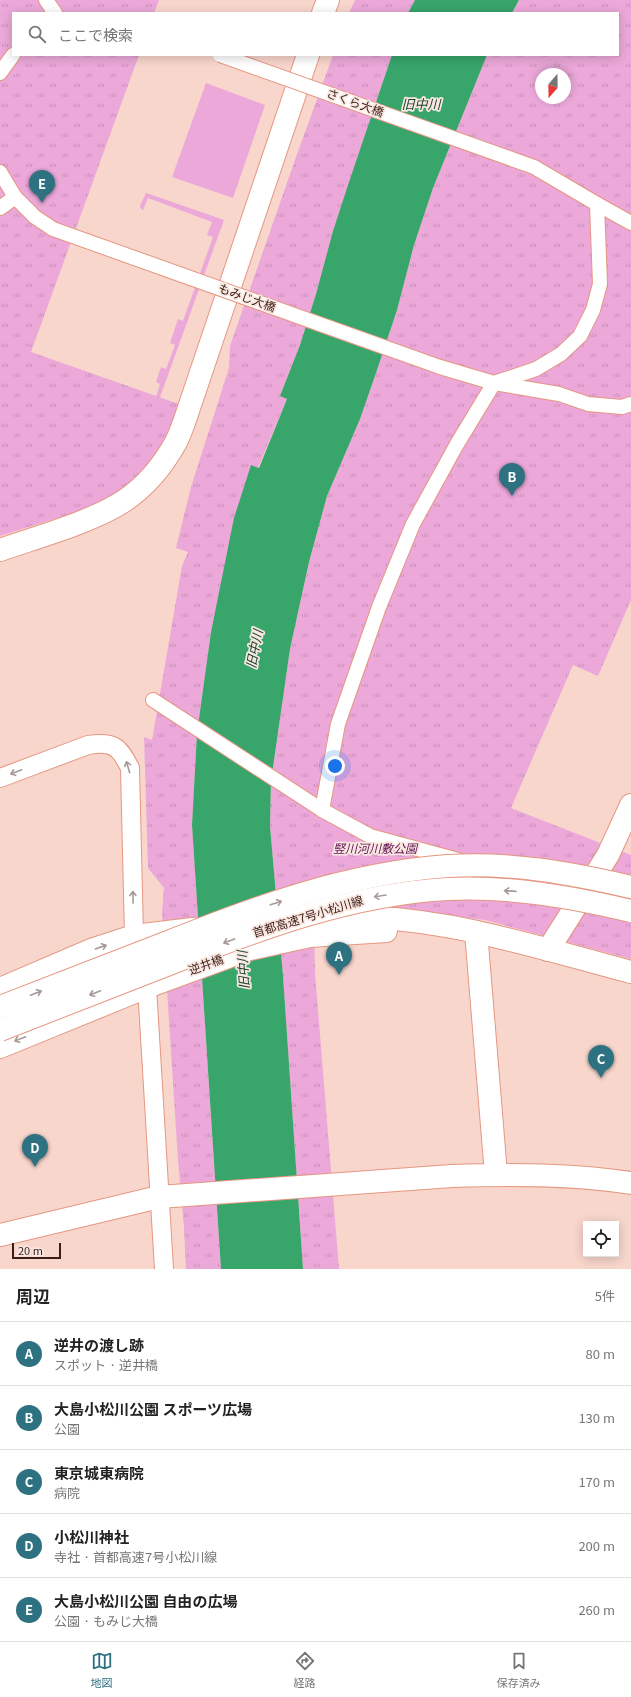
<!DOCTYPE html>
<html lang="ja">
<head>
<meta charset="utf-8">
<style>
	body { margin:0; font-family:Georgia,"Noto Sans JP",serif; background:#f2f2f2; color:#222 }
	.controls { position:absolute; right:12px; bottom:12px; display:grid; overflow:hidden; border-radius:0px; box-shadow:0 2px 10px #0003 }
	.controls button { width:36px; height:36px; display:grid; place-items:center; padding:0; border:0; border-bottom:1px solid #e0e0e0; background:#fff; color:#222; font:20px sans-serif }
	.compass { position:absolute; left:535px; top:68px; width:36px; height:36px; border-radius:50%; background:#fff; box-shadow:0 2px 10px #0003; rotate:200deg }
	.scale { position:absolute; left:12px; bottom:10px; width:49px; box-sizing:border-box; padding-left:4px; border:2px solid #3c1d15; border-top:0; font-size:11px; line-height:14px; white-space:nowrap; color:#3c1d15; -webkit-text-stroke:3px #f9e7e2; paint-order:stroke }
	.you { position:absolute; left:335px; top:766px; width:14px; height:14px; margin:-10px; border:3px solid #fff; border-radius:50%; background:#1a73e8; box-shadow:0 0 0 6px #1a73e833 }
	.badge { display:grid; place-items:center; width:26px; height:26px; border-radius:50%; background:#2e7282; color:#fff; font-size:13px; font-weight:700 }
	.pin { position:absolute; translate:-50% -33px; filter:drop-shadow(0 1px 2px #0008) }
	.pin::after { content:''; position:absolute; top:21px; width:14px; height:12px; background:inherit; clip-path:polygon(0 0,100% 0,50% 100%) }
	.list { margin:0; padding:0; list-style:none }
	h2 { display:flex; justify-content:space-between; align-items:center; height:52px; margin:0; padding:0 16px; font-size:17px }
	h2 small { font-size:13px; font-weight:400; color:#767676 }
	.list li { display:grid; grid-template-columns:26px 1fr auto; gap:12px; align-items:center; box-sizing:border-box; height:64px; padding:0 16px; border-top:1px solid #e0e0e0 }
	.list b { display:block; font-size:15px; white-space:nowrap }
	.list p { margin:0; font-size:13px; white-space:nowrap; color:#767676 }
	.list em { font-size:13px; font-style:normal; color:#767676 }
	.icon { flex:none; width:22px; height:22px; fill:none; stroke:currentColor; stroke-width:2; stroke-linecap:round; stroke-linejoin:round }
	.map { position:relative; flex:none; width:631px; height:1269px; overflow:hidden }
	.search { position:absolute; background:#fff; box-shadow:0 2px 10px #0003; left:12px; right:12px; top:12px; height:44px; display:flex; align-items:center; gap:10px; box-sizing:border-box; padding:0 14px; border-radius:0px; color:#767676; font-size:15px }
	.sheet { height:372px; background:#fff }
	nav { display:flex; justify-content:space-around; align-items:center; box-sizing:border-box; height:56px; border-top:1px solid #e0e0e0; background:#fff; font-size:11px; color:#767676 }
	nav a { display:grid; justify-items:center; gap:2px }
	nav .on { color:#2e7282 }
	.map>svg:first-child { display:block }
	.green { fill:#eba8d9 }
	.park { fill:url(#park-tufts); fill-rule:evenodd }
	.water { fill:#38a56b }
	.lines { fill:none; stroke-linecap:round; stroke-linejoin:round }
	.pedestrian-casing { stroke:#e59781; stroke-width:16 }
	.minor-casing { stroke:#e59781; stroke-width:20 }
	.tertiary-casing { stroke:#e59781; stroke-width:24 }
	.pedestrian { stroke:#fff; stroke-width:14 }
	.minor { stroke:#fff; stroke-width:18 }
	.tertiary { stroke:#fff; stroke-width:22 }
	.pedestrian-bridge-casing { stroke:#e59781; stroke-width:16; stroke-linecap:butt }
	.motorway-bridge-casing { stroke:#e59781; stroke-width:24; stroke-linecap:butt }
	.pedestrian-bridge { stroke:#fff; stroke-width:14 }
	.motorway-bridge { stroke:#fff; stroke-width:22 }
	.oneway { stroke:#a79996 }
	.labels { text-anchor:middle; stroke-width:3.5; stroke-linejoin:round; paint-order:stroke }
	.street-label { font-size:12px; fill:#3c1d15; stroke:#f9e7e2 }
	.park-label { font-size:12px; font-style:italic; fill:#5f1452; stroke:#f9e7e2 }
	.water-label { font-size:13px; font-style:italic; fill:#133f27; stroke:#f9e7e2 }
</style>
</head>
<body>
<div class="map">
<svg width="631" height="1269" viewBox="0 0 631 1269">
	<defs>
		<pattern id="park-tufts" width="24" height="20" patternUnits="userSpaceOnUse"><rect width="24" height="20" fill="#eba8d9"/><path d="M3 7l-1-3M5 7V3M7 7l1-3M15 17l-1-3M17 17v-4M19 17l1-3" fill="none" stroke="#ca90b9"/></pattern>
	</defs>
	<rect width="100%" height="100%" fill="#f8d6cc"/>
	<g class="green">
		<path d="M206,83L265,105L233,198L172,177Z"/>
		<path d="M146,193L224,220L155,411L156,397L160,384L156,382L161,367L166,369L175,345L170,343L178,319L183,321L213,237L207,235L212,222L148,198L143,210L141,209L140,206Z"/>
	</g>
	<g class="park">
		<path d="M0,0H159L154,13H13V55H139L31,352L179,404L166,437L150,462L122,490L89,508L0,536Z"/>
		<path d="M355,0H415L408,13H349Z"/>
		<path d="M519,0H631V600L598,676L573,665L511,808L631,855V959L485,920L452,916L314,915L315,973L339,1269H303L283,976L270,826L271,781L290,649L309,562L327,496L360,419L376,373L397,310L414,245L433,188L487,55H618V13H512ZM541,74H565V98H541Z"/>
		<path d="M333,55H392L333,231L316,294L300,345L280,396L287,399L258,468L251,466L223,576L211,632L197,733L192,825L221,1269H186L184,1228L178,1160L162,912L164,888L148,868L144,737L152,740L182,566L188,552L176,548L191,487L229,368L230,346L296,157Z"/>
	</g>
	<g class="water">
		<path d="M415,0H519L512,13H408Z"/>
		<path d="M392,55H487L433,188L414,245L397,310L376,373L360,419L327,496L309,562L290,649L271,781L270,826L283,976L303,1269H221L192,825L197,733L211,632L234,518L251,465L259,468L287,399L280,396L300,345L316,294L333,231L348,185Z"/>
	</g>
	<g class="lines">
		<defs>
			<g id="pedestrian">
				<path d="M46,0L55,13"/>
				<path d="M0,73L13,55"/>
				<path d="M534,167L597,204L631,223"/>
				<path d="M0,172L15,197L35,217L53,229"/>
				<path d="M0,208L15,197"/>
				<path d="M440,367L494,383L536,369L561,354L580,336L593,310L600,284L597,204"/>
				<path d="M153,700L322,810L370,836L458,860"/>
				<path d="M322,810L338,724L379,607L413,524L457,444L494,383L559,394L588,404L622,407L631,404"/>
				<path d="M523,876L560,886"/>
			</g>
			<g id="minor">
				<path d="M0,778L88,745C113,741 119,746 130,768L134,936"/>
				<path d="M147,987L164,1269"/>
			</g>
			<g id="tertiary">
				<path d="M323,13L328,0"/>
				<path d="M0,550C37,537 92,522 124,501C146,486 164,464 176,442C183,428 187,413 192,399L308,55"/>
				<path d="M315,918C423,909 528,945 631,972"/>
				<path d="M476,932L496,1174"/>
				<path d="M548,950L608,855L631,805"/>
				<path d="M0,989L91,950L134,936L193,929"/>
				<path d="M0,1047L147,987L250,949L310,936L386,931"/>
				<path d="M0,1235L159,1197L452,1176C512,1174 572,1174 631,1183"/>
			</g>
		</defs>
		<use href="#pedestrian" class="pedestrian-casing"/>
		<use href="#minor" class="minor-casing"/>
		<use href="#tertiary" class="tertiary-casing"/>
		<use href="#pedestrian" class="pedestrian"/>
		<use href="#minor" class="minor"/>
		<use href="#tertiary" class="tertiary"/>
		<defs>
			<g id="pedestrian-bridge">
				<path d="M220,55L534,167"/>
				<path d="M53,229L440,367"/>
			</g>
			<g id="motorway-bridge">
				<path d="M0,1007C54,986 109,965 163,944C256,907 347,873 448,866C510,862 571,873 631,887"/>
				<path d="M0,1030C56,1008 113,986 169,964C259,929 351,894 448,889C510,886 571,897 631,911"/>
			</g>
		</defs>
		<use href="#pedestrian-bridge" class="pedestrian-bridge-casing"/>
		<use href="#motorway-bridge" class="motorway-bridge-casing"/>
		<use href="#pedestrian-bridge" class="pedestrian-bridge"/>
		<use href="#motorway-bridge" class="motorway-bridge"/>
	</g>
	<defs><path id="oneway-shaft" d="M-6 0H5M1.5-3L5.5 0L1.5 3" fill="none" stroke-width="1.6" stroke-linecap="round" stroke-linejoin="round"/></defs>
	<g class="oneway">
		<use href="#oneway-shaft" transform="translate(128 767) rotate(-106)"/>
		<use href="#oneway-shaft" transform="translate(16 772) rotate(159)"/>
		<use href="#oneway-shaft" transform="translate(510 891) rotate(-176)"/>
		<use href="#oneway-shaft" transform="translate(380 896) rotate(171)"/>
		<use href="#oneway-shaft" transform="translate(133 897) rotate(-91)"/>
		<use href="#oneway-shaft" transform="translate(276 903) rotate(-18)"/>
		<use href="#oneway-shaft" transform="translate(229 941) rotate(160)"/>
		<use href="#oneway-shaft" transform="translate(101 947) rotate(-19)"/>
		<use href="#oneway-shaft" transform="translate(36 993) rotate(-21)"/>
		<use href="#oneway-shaft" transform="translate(95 993) rotate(159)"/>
		<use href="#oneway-shaft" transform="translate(20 1039) rotate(158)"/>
	</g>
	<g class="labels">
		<g class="street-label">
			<text transform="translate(355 103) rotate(20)" y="4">さくら大橋</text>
			<text transform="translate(247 298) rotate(20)" y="4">もみじ大橋</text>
			<text transform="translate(308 917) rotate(-17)" y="4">首都高速7号小松川線</text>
			<text transform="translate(206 965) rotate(-20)" y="4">逆井橋</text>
		</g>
		<g class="park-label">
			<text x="375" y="853">竪川河川敷公園</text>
		</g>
		<g class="water-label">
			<text x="421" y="109">旧中川</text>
			<text transform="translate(254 649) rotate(-79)" y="5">旧中川</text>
			<text transform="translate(243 970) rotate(-94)" y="5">旧中川</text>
		</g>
	</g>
</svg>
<div class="controls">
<button><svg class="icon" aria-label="locate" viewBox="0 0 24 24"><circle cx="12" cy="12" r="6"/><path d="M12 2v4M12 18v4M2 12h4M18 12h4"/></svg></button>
</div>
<svg class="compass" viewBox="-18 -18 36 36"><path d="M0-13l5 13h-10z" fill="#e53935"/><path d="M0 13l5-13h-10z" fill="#767676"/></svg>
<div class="scale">20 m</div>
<div class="you"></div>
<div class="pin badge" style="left:339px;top:975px">A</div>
<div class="pin badge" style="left:512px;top:496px">B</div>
<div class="pin badge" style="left:601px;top:1078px">C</div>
<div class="pin badge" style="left:35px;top:1167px">D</div>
<div class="pin badge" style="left:42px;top:203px">E</div>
<div class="search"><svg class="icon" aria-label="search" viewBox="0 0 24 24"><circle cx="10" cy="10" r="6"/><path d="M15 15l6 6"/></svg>ここで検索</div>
</div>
<section class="sheet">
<h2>周辺<small>5件</small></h2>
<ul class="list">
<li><span class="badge">A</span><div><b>逆井の渡し跡</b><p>スポット · 逆井橋</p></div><em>80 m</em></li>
<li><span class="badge">B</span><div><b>大島小松川公園 スポーツ広場</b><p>公園</p></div><em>130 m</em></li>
<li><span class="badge">C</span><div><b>東京城東病院</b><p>病院</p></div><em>170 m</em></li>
<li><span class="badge">D</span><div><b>小松川神社</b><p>寺社 · 首都高速7号小松川線</p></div><em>200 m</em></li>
<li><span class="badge">E</span><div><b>大島小松川公園 自由の広場</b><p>公園 · もみじ大橋</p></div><em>260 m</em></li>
</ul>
</section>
<nav>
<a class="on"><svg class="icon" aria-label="map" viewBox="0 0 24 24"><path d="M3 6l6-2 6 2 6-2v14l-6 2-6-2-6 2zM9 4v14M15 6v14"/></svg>地図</a>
<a><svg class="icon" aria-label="directions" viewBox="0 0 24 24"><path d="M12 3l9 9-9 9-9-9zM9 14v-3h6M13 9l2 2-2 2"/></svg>経路</a>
<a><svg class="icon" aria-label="saved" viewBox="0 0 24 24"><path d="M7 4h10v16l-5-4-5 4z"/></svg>保存済み</a>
</nav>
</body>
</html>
